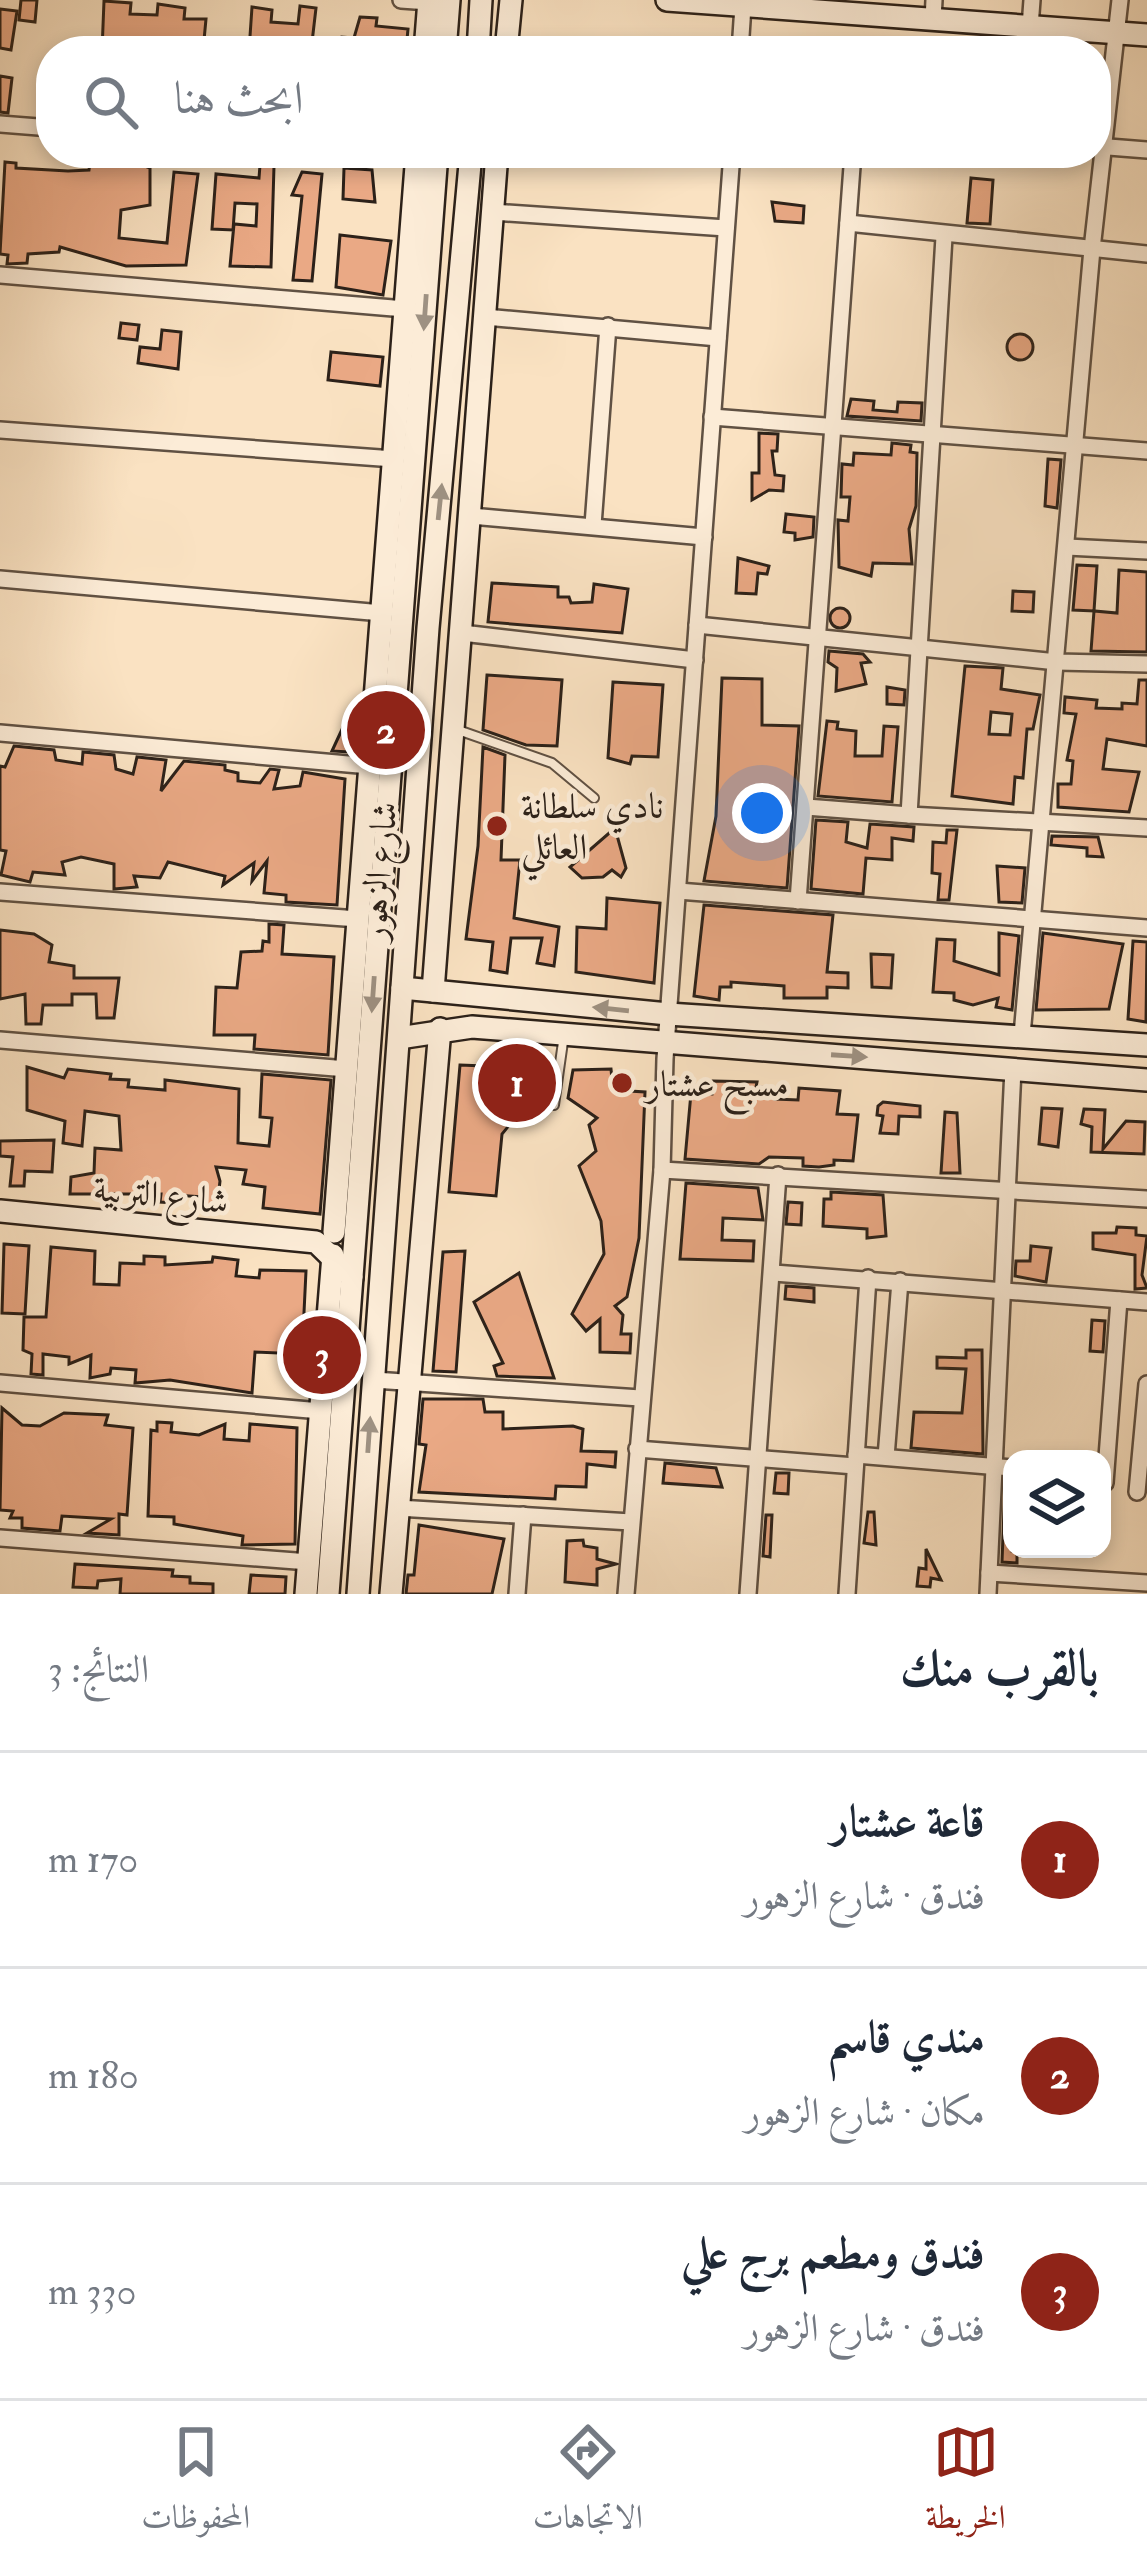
<!DOCTYPE html>
<html lang="ar">
<head>
<meta charset="utf-8">
<style>
	body { margin:0; font-family:"IM FELL Double Pica",Amiri,serif; background:#f2f2f3; color:#1f2937; direction:rtl }
	.controls { position:absolute; right:36px; bottom:36px; display:grid; overflow:hidden; border-radius:24px; box-shadow:0 6px 18px #0003 }
	.controls button { width:108px; height:108px; display:grid; place-items:center; padding:0; border:0; border-bottom:3px solid #e0e1e3; background:#fff; color:#1f2937; font:60px sans-serif }
	.you { position:absolute; left:762px; top:813px; width:42px; height:42px; margin:-30px; border:9px solid #fff; border-radius:50%; background:#1a73e8; box-shadow:0 0 0 18px #1a73e833 }
	.badge { display:grid; place-items:center; width:78px; height:78px; border-radius:50%; background:#8f2418; color:#fff; font-size:39px; font-weight:700 }
	.pin { position:absolute; translate:-50% -50%; border:6px solid #fff; box-shadow:0 3px 12px #0006 }
	.list { margin:0; padding:0; list-style:none }
	h2 { display:flex; justify-content:space-between; align-items:center; height:156px; margin:0; padding:0 48px; font-size:51px }
	h2 small { font-size:39px; font-weight:400; color:#747a83 }
	.list li { display:grid; grid-template-columns:78px 1fr auto; gap:36px; align-items:center; box-sizing:border-box; height:216px; padding:0 48px; border-top:3px solid #e0e1e3 }
	.list b { display:block; font-size:45px; white-space:nowrap }
	.list p { margin:0; font-size:39px; white-space:nowrap; color:#747a83 }
	.list em { font-size:39px; font-style:normal; color:#747a83 }
	.icon { flex:none; width:66px; height:66px; fill:none; stroke:currentColor; stroke-width:2; stroke-linecap:round; stroke-linejoin:round }
	.map { position:relative; flex:none; width:1147px; height:1594px; overflow:hidden; direction:ltr }
	.search { position:absolute; background:#fff; box-shadow:0 6px 18px #0003; left:36px; right:36px; top:36px; height:132px; display:flex; align-items:center; gap:30px; box-sizing:border-box; padding:0 42px; border-radius:48px; color:#747a83; font-size:45px }
	.sheet { height:804px; background:#fff }
	nav { display:flex; justify-content:space-around; align-items:center; box-sizing:border-box; height:168px; border-top:3px solid #e0e1e3; background:#fff; font-size:33px; color:#747a83 }
	nav a { display:grid; justify-items:center; gap:6px }
	nav .on { color:#8f2418 }
	.map>svg:first-child { display:block }
	.building { fill:#eaa985; stroke:#2c2119; stroke-width:3; fill-rule:evenodd }
	.lines { fill:none; stroke-linecap:round; stroke-linejoin:round }
	.lane-casing { stroke:#605143; stroke-width:12 }
	.street-casing { stroke:#605143; stroke-width:20 }
	.secondary-casing { stroke:#2c2119; stroke-width:26 }
	.lane { stroke:#fcecd7; stroke-width:8 }
	.street { stroke:#fcecd7; stroke-width:15 }
	.secondary { stroke:#fcecd7; stroke-width:21 }
	.oneway { fill:#9e9182 }
	.poi-dot { fill:#8f2418; stroke:#fcecd7; stroke-width:4.5 }
	.labels { text-anchor:middle; stroke-width:9; stroke-linejoin:round; paint-order:stroke }
	.poi-label { font-size:36px; fill:#2c2119; stroke:#fcecd7; text-anchor:start }
	.street-label { font-size:36px; fill:#2c2119; stroke:#fcecd7 }
</style>
</head>
<body>
<div class="map">
<svg width="1147" height="1594" viewBox="0 0 1147 1594">
	<rect width="100%" height="100%" fill="#fae2c2"/>
	<filter id="stains"><feTurbulence type="fractalNoise" baseFrequency=".00167" numOctaves="4"/><feColorMatrix values="0 0 0 0 .2 0 0 0 0 .09 0 0 0 0 .02 0 0 0 .5 -.17"/></filter>
	<radialGradient id="worn" r=".72"><stop offset=".6" stop-color="#630" stop-opacity="0"/><stop offset="1" stop-color="#630" stop-opacity=".3"/></radialGradient>
	<g class="building">
		<path d="M21,0H37L35,22L19,20Z"/>
		<path d="M104,1L131,3L130,14L157,15L158,4L185,8L184,19H206L203,51L158,46V51H102Z"/>
		<path d="M300,6L316,8L311,51H249L252,7L272,10L271,22L298,24Z"/>
		<path d="M0,9L17,11L11,50L0,48Z"/>
		<path d="M360,17L377,18L376,26L408,29L406,50L341,51L342,37L354,38Z"/>
		<path d="M0,76L12,78L8,113L0,112Z"/>
		<path d="M5,162L16,163V168L68,171L89,170L90,162L145,166L150,168V205L121,210L119,238L167,243L174,172L198,174L186,265L126,266L60,247L59,252L28,254L27,263L7,264L8,255L0,254Z"/>
		<path d="M260,165L274,166L271,267L230,266L234,224L256,226L257,204L235,203L233,230L212,229L216,174L259,178Z"/>
		<path d="M344,168L372,170L375,202L343,199Z"/>
		<path d="M302,172L322,174L312,281L293,280L302,196L292,195Z"/>
		<path d="M971,178L993,180L990,224L967,223Z"/>
		<path d="M772,202L804,206L803,223L775,221Z"/>
		<path d="M340,235L391,241L383,295L336,287Z"/>
		<path d="M121,323L139,325L137,340L119,338Z"/>
		<path d="M162,330L181,332L178,369L138,363L140,347L160,349Z"/>
		<circle cx="1020" cy="347" r="13"/>
		<path d="M331,352L383,357L380,386L328,380Z"/>
		<path d="M851,399L874,401L873,410L897,412L898,402L922,403L921,421L847,416Z"/>
		<path d="M759,433L778,434L777,451H772L775,475L784,476L783,491L769,490L752,500V473H759Z"/>
		<path d="M892,443L911,445L910,452L917,453L916,506L909,529L912,564L873,563L871,576L839,567L838,520L848,521L850,497H841L842,464L853,465L854,453L891,455Z"/>
		<path d="M1048,459L1061,460L1057,508L1045,506Z"/>
		<path d="M786,514L814,517L813,537L795,540V533L784,532Z"/>
		<path d="M738,558L769,566L767,574L758,573L756,594L736,593Z"/>
		<path d="M1077,565L1097,566L1094,611L1073,610Z"/>
		<path d="M1119,570L1147,572V652L1091,651L1094,611L1117,613Z"/>
		<path d="M492,583L558,587V597H569L571,603L592,602L594,584L628,589L622,633L488,622Z"/>
		<path d="M1013,591L1034,592L1033,612L1012,611Z"/>
		<circle cx="840" cy="618" r="10"/>
		<path d="M829,651L863,654L870,662L861,663L866,684L836,691L837,668L828,662Z"/>
		<path d="M965,666L1003,668L1001,689L1040,695L1033,729H1027L1023,778L1015,777L1013,804L952,796ZM991,712L1012,714L1010,735L989,734Z"/>
		<path d="M487,675L562,680L557,746L526,745L483,730Z"/>
		<path d="M722,678L762,679V725L799,726L787,888L704,881L716,816Z"/>
		<path d="M1139,680H1147V746L1107,739L1103,769L1139,772L1129,812L1058,807V784H1071L1073,761L1067,760L1076,714L1064,713L1065,697L1097,700L1096,708L1122,709V703L1137,704Z"/>
		<path d="M613,682L663,685L658,757L632,756L630,764L608,758Z"/>
		<path d="M887,687L905,690L904,705L887,704Z"/>
		<path d="M351,710L349,752L332,751Z"/>
		<path d="M827,721L838,722L837,729L856,731L855,756H882L884,726L898,727L892,802L818,796Z"/>
		<path d="M14,746L54,750L56,760L82,764L83,752L114,755L116,769L133,774L137,757L166,760L161,791L184,761L225,765V770L238,773V781L260,783L270,769L279,770L274,789L300,786L303,772L345,779L337,905L286,902V895L264,893L267,861L252,881L254,863L223,885L225,876L168,862L160,878L134,876L137,887L114,889V864L81,857L62,862L65,875L33,872L30,882L1,875L6,851L0,850V766L5,767Z"/>
		<path d="M483,747L505,755L501,860H520L514,918L559,927L554,966L537,963L542,938H511L507,973L490,970L493,942L466,939L478,846Z"/>
		<path d="M816,820L848,822L846,842L867,848L870,824L914,827L913,841L892,838V860L866,858L863,894L811,889Z"/>
		<path d="M615,828L626,868L621,877L612,870L603,877L582,878L570,867Z"/>
		<path d="M947,830H957L949,900H938L940,874L932,873L933,842L946,843Z"/>
		<path d="M1052,836L1098,837L1103,857L1087,856V848L1051,845Z"/>
		<path d="M997,866L1025,868L1022,903L999,902Z"/>
		<path d="M607,898L660,903L654,983L576,972L577,927L606,929Z"/>
		<path d="M704,905L833,915L827,972L848,973V988L827,987V998H784V986L731,982V987H720L719,1000L694,996Z"/>
		<path d="M269,924L284,925L282,954L334,957L328,1055L254,1049L255,1035H214L216,987L237,988L241,952L262,951L263,941L269,942Z"/>
		<path d="M0,930L34,934L52,945L49,962L74,966V978H119L114,1018H97L96,994H72V1005H43L41,1024H26L25,994L0,999Z"/>
		<path d="M999,933L1019,936L1012,1010L996,1007L998,998L973,1005L954,1000V993L933,992L937,939L955,940L954,961L999,975Z"/>
		<path d="M1043,933L1123,944L1109,1009L1036,1010Z"/>
		<path d="M1133,941L1147,942L1146,1022L1128,1019Z"/>
		<path d="M871,954L893,955L891,988L872,987Z"/>
		<path d="M460,1065L484,1066L503,1087L510,1076L518,1089L535,1082L541,1101L525,1106L502,1134L496,1196L449,1192Z"/>
		<path d="M27,1067L64,1078L68,1069L111,1074L110,1079L129,1080L128,1087L165,1090V1080L239,1089L238,1143L269,1146L272,1118L260,1117L262,1074L331,1080L320,1214L263,1208L265,1187L243,1184L246,1170L216,1167L220,1181L217,1207L202,1205L203,1197L175,1195L174,1203L160,1202L161,1194H70L71,1177L94,1173L95,1148L121,1150L119,1116L85,1111L82,1146L63,1143L65,1121L27,1110Z"/>
		<path d="M611,1069L613,1090L645,1092L639,1238L627,1297L615,1306L623,1315L621,1334H631L630,1353L600,1352V1319L586,1331L572,1314L604,1254L601,1221L579,1166L596,1151L589,1125L597,1118L568,1098L573,1070Z"/>
		<path d="M713,1081L757,1082L756,1087L773,1088L775,1099L798,1100L799,1088L840,1091L837,1114L858,1115L853,1161L834,1160V1165L819,1167L803,1166V1158L769,1157L759,1164L685,1159L691,1093L712,1094Z"/>
		<path d="M883,1102L920,1106V1117L899,1116L898,1134L880,1133L883,1116L877,1115L878,1106Z"/>
		<path d="M1042,1108L1062,1109L1058,1147L1039,1144Z"/>
		<path d="M1084,1109L1105,1110L1103,1149L1126,1121L1145,1122L1144,1154L1091,1152L1092,1127L1081,1124Z"/>
		<path d="M945,1112L957,1113L960,1173H941Z"/>
		<path d="M54,1140L52,1172L25,1171L24,1186H10L13,1157L0,1156V1141Z"/>
		<path d="M686,1183L758,1188L763,1220L723,1218L722,1240L754,1241L753,1261L680,1259Z"/>
		<path d="M831,1192L883,1195L886,1236L867,1238V1229L823,1226L824,1199H831Z"/>
		<path d="M788,1202L802,1203L801,1225L786,1224Z"/>
		<path d="M1117,1227L1136,1228V1235L1147,1236L1142,1275L1147,1288L1135,1289V1255L1093,1249V1233H1116Z"/>
		<path d="M4,1244L29,1246L25,1314L2,1313Z"/>
		<path d="M1031,1246L1051,1248L1046,1282L1015,1276L1016,1261H1030Z"/>
		<path d="M51,1247L95,1251L94,1284L119,1285L120,1263L144,1264V1256L165,1257V1265L212,1262L213,1257L238,1260L236,1276L259,1278L260,1270L306,1271L302,1354L255,1352L252,1393L170,1380L135,1383L136,1370L111,1368L110,1374L90,1378L91,1355L69,1364V1357L43,1354V1375L31,1374L32,1354L23,1350L24,1317H46Z"/>
		<path d="M465,1251L456,1372L433,1371L443,1252Z"/>
		<path d="M519,1273L554,1378L497,1376L494,1366L503,1363L474,1302Z"/>
		<path d="M786,1286L814,1288V1302L785,1299Z"/>
		<path d="M1092,1320L1105,1321L1103,1352L1090,1351Z"/>
		<path d="M966,1350H982L983,1454L911,1448L914,1412L962,1413L966,1369L937,1368V1357L966,1358Z"/>
		<path d="M423,1399H483L485,1412H503V1429L573,1426L583,1429L581,1451L616,1452L615,1467L587,1464L586,1487L556,1486L555,1499L419,1492L426,1445L419,1444Z"/>
		<path d="M2,1408L22,1425L40,1426L64,1413L108,1415L105,1425L133,1428L127,1515L119,1514V1535L87,1533L111,1519L62,1516L60,1531L22,1528V1518H10L13,1511L0,1510Z"/>
		<path d="M157,1422L172,1423L171,1432L199,1435L225,1424L224,1439L249,1441L250,1424L297,1428L295,1544L242,1545L243,1536L174,1524V1517L148,1516L151,1430L157,1431Z"/>
		<path d="M665,1463L716,1468L722,1487L663,1483Z"/>
		<path d="M776,1473H789L788,1494L774,1493Z"/>
		<path d="M1005,1483L1012,1484V1551H1017V1563L1002,1562Z"/>
		<path d="M868,1512H874L876,1545L864,1543Z"/>
		<path d="M766,1515H772L770,1557L763,1556Z"/>
		<path d="M419,1525L504,1539L492,1594H406L408,1575H414Z"/>
		<path d="M583,1540L584,1546L597,1548V1559L616,1564L597,1569V1585L565,1582L567,1541Z"/>
		<path d="M926,1549L941,1580L931,1578L930,1587L917,1586L919,1568L926,1569Z"/>
		<path d="M75,1564L173,1570L172,1576L190,1577V1583L213,1584V1594H120L121,1579L98,1581L97,1588L73,1587Z"/>
		<path d="M251,1575L286,1577L285,1594H249Z"/>
	</g>
	<g class="lines">
		<defs>
			<g id="lane">
				<path d="M458,730L552,763L594,798"/>
				<path d="M554,1105L564,1035"/>
			</g>
			<g id="street">
				<path d="M401,0L429,2"/>
				<path d="M933,20L934,0"/>
				<path d="M1030,27L1032,0"/>
				<path d="M740,51L743,6"/>
				<path d="M0,124L51,128"/>
				<path d="M1096,146L1147,150"/>
				<path d="M363,153L417,157"/>
				<path d="M493,212L726,228"/>
				<path d="M848,223L1147,254"/>
				<path d="M0,275L405,309"/>
				<path d="M485,317L718,338"/>
				<path d="M712,417L1147,451"/>
				<path d="M0,430L394,459"/>
				<path d="M471,516L704,537"/>
				<path d="M593,525L608,326"/>
				<path d="M1067,547L1147,551"/>
				<path d="M0,579L382,613"/>
				<path d="M697,625L1057,662L1147,664"/>
				<path d="M462,633L695,660"/>
				<path d="M0,733L370,766"/>
				<path d="M806,807L909,815L944,237"/>
				<path d="M909,815L1147,828"/>
				<path d="M678,891L1147,928"/>
				<path d="M0,892L358,919"/>
				<path d="M798,901L853,153"/>
				<path d="M1022,1035L1092,249L1120,0"/>
				<path d="M0,1040L347,1069"/>
				<path d="M662,1170L1147,1199"/>
				<path d="M774,1273L1147,1302"/>
				<path d="M374,1380L640,1398"/>
				<path d="M0,1383L321,1411"/>
				<path d="M637,1449L855,1466"/>
				<path d="M856,1455L1012,1468"/>
				<path d="M886,1457L900,1281"/>
				<path d="M1105,1483L1119,1300"/>
				<path d="M1137,1492L1147,1384"/>
				<path d="M398,1508L631,1522"/>
				<path d="M0,1538L309,1562"/>
				<path d="M989,1573L1147,1583"/>
				<path d="M517,1594L523,1515"/>
				<path d="M626,1594L662,1170L665,1059L732,153"/>
				<path d="M748,1594L778,1175"/>
				<path d="M847,1594L868,1278"/>
				<path d="M988,1594L1013,1069"/>
			</g>
			<g id="secondary">
				<path d="M667,0L1147,35"/>
				<path d="M425,51L429,0"/>
				<path d="M445,51L449,0"/>
				<path d="M478,51L481,0"/>
				<path d="M506,51L511,0"/>
				<path d="M402,988L668,1014L1147,1045"/>
				<path d="M433,991L497,153"/>
				<path d="M399,1038L472,1027L1147,1080"/>
				<path d="M0,1211L316,1242L352,1277"/>
				<path d="M334,1232L417,153"/>
				<path d="M306,1594L333,1255"/>
				<path d="M328,1594L437,153"/>
				<path d="M358,1594L428,628L471,153"/>
				<path d="M391,1594L440,1029"/>
			</g>
		</defs>
		<use href="#lane" class="lane-casing"/>
		<use href="#street" class="street-casing"/>
		<use href="#secondary" class="secondary-casing"/>
		<use href="#lane" class="lane"/>
		<use href="#street" class="street"/>
		<use href="#secondary" class="secondary"/>
	</g>
	<defs><path id="oneway-solid" d="M-6-.8H1V-3.2L6.5 0L1 3.2V.8H-6Z" transform="scale(3)"/></defs>
	<g class="oneway">
		<use href="#oneway-solid" transform="translate(425 312) rotate(94)"/>
		<use href="#oneway-solid" transform="translate(440 502) rotate(-84)"/>
		<use href="#oneway-solid" transform="translate(373 994) rotate(94)"/>
		<use href="#oneway-solid" transform="translate(611 1009) rotate(-174)"/>
		<use href="#oneway-solid" transform="translate(849 1056) rotate(4)"/>
		<use href="#oneway-solid" transform="translate(369 1435) rotate(-86)"/>
	</g>
	<g class="poi-dot">
		<circle cx="497" cy="826" r="12"/>
		<circle cx="622" cy="1083" r="12"/>
	</g>
	<g class="labels">
		<g class="poi-label">
			<text x="521" y="818">نادي سلطانة<tspan x="521" dy="41">العائلي</tspan></text>
			<text x="646" y="1096">مسبح عشتار</text>
		</g>
		<g class="street-label">
			<text transform="translate(378 871) rotate(-85)" y="13">شارع الزهور</text>
			<text transform="translate(161 1194) rotate(6)" y="13">شارع التربية</text>
		</g>
	</g>
	<rect width="100%" height="100%" filter="url(#stains)"/>
	<rect width="100%" height="100%" fill="url(#worn)"/>
</svg>
<div class="controls">
<button><svg class="icon" aria-label="layers" viewBox="0 0 24 24"><path d="M12 4l9 5-9 5-9-5zM3 14l9 5 9-5"/></svg></button>
</div>
<div class="you"></div>
<div class="pin badge" style="left:517px;top:1083px">1</div>
<div class="pin badge" style="left:386px;top:730px">2</div>
<div class="pin badge" style="left:322px;top:1355px">3</div>
<div class="search"><svg class="icon" aria-label="search" viewBox="0 0 24 24"><circle cx="10" cy="10" r="6"/><path d="M15 15l6 6"/></svg>ابحث هنا</div>
</div>
<section class="sheet">
<h2>بالقرب منك<small>النتائج: 3</small></h2>
<ul class="list">
<li><span class="badge">1</span><div><b>قاعة عشتار</b><p>فندق · شارع الزهور</p></div><em>170 m</em></li>
<li><span class="badge">2</span><div><b>مندي قاسم</b><p>مكان · شارع الزهور</p></div><em>180 m</em></li>
<li><span class="badge">3</span><div><b>فندق ومطعم برج علي</b><p>فندق · شارع الزهور</p></div><em>330 m</em></li>
</ul>
</section>
<nav>
<a class="on"><svg class="icon" aria-label="map" viewBox="0 0 24 24"><path d="M3 6l6-2 6 2 6-2v14l-6 2-6-2-6 2zM9 4v14M15 6v14"/></svg>الخريطة</a>
<a><svg class="icon" aria-label="directions" viewBox="0 0 24 24"><path d="M12 3l9 9-9 9-9-9zM9 14v-3h6M13 9l2 2-2 2"/></svg>الاتجاهات</a>
<a><svg class="icon" aria-label="saved" viewBox="0 0 24 24"><path d="M7 4h10v16l-5-4-5 4z"/></svg>المحفوظات</a>
</nav>
</body>
</html>
